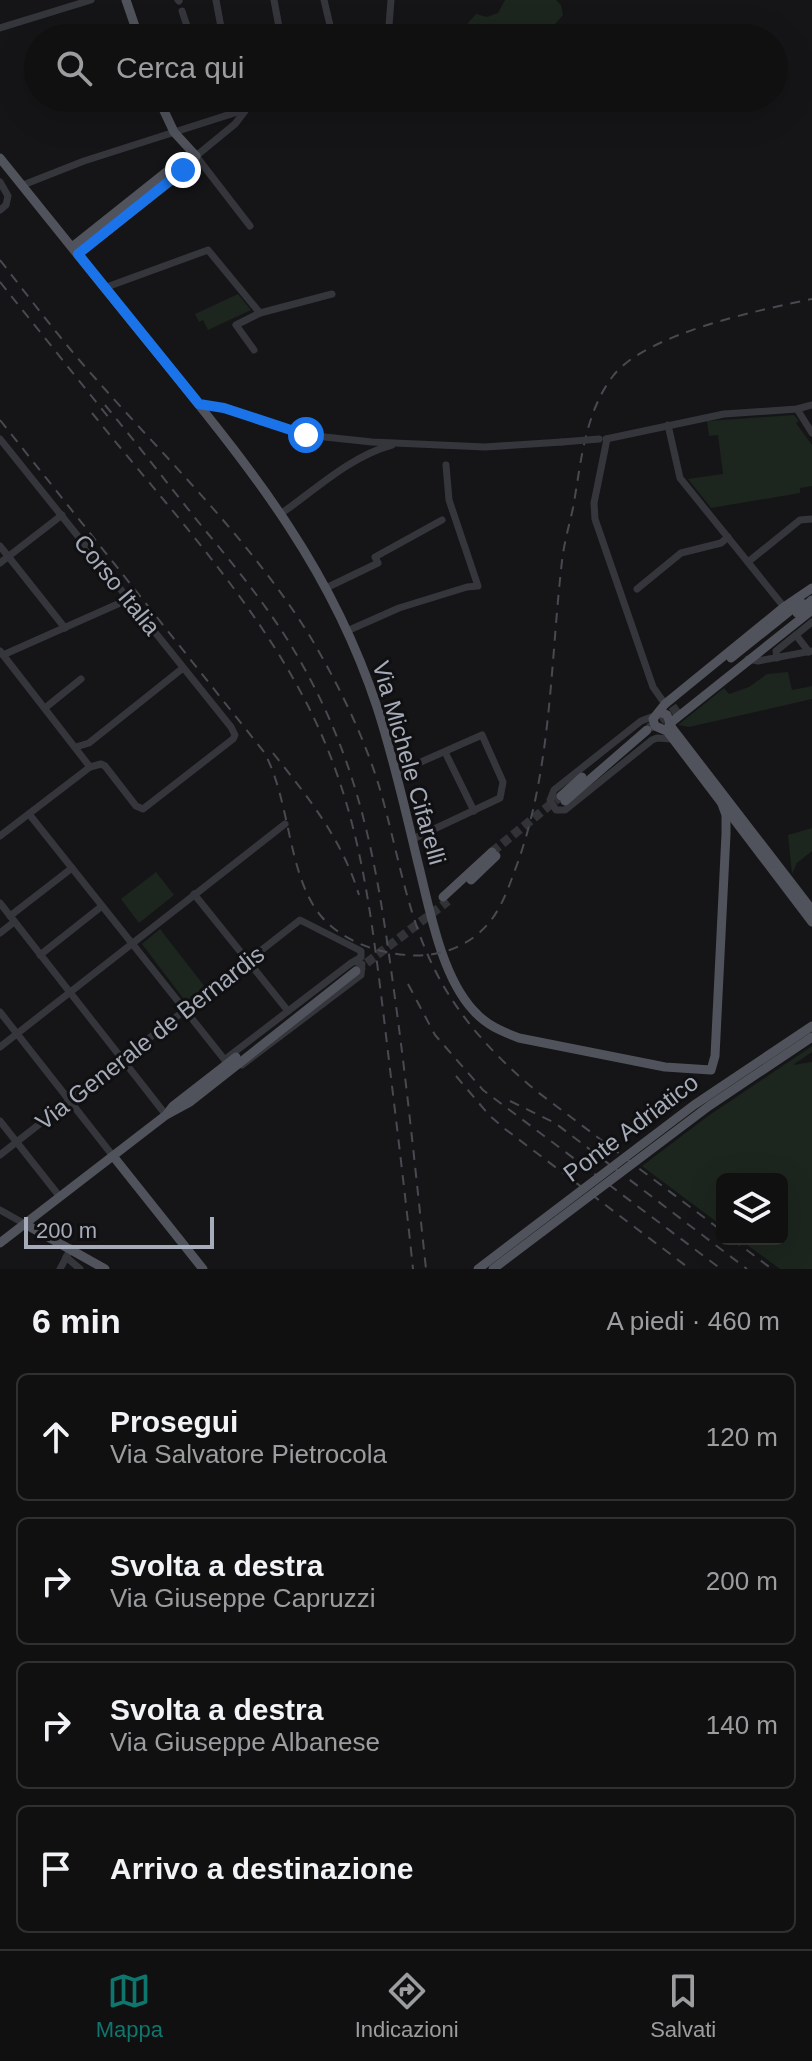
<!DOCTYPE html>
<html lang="it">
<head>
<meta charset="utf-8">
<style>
	body { margin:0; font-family:Arial,sans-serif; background:#1e1e1f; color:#f1f3f6 }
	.controls { position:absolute; right:24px; bottom:24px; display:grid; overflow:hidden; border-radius:12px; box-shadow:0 8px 32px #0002 }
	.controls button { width:72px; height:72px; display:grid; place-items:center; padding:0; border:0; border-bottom:2px solid #303031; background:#101011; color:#f1f3f6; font:40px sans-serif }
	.scale { position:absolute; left:24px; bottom:20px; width:190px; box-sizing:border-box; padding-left:8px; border:4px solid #a5abb8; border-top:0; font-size:22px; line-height:28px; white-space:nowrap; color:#a5abb8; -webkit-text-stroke:6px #101012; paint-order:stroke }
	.stop { position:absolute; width:24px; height:24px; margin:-18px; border:6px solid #1a73e8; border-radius:50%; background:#fff }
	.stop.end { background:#1a73e8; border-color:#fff; box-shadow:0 2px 8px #0008 }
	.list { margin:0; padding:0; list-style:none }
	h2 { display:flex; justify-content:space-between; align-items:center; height:104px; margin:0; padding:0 32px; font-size:34px }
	h2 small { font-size:26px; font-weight:400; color:#9c9d9f }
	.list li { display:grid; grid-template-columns:52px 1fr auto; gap:24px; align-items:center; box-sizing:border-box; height:128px; margin:0 16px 16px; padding:0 16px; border:2px solid #303031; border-radius:12px }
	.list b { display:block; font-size:30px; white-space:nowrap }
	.list p { margin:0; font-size:26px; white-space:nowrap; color:#9c9d9f }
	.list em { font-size:26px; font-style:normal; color:#9c9d9f }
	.icon { flex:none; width:44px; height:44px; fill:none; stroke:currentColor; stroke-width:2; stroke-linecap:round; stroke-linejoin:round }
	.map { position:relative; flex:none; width:812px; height:1269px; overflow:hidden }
	.search { position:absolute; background:#101011; box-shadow:0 8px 32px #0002; left:24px; right:24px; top:24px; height:88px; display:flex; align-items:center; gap:20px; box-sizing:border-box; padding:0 28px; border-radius:44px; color:#9c9d9f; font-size:30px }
	.sheet { height:680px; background:#101011 }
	nav { display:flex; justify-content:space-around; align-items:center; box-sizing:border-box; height:112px; border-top:2px solid #303031; background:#101011; font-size:22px; color:#9c9d9f }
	nav a { display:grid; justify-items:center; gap:4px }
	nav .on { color:#0f766e }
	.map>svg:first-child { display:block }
	.green { fill:#1c251e }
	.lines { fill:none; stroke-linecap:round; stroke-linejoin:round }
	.major-tunnel { stroke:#323337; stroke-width:9; stroke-dasharray:9 4.5; stroke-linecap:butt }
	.minor { stroke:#35363c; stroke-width:7 }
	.major { stroke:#51535c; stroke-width:9 }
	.rail { stroke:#484a51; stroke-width:2; stroke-dasharray:10 8; stroke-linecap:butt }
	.minor-bridge { stroke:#35363c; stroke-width:7 }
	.major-bridge { stroke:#51535c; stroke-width:9 }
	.route { stroke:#1a73e8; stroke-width:10 }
	.labels { text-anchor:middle; stroke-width:6; stroke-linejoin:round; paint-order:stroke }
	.street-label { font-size:24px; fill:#a5abb8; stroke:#101012 }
</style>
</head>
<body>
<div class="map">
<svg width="812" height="1269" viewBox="0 0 812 1269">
	<rect width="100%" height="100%" fill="#151517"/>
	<g class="green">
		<path d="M505,0H556L561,5L563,15L543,38H469L461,31L476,14L487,17L498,13Z"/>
		<path d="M238,294L251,310L208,330L203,320L199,322L195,314Z"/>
		<path d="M794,415L799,421L796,423L812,445V486L800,488V493L711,508L688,479L723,474L718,435L709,436L707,421Z"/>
		<path d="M788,672L792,690L812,686V699L689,727L678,725L724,688L729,694L749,687L767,674Z"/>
		<path d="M812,828V851L797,863L792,874L788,835Z"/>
		<path d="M156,872L174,895L139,923L121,899Z"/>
		<path d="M160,929L205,987L186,1002L142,944Z"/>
		<path d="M812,1046V1052L793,1065L812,1062V1269H780L739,1239H782V1179H722V1226L642,1166L708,1116Z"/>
	</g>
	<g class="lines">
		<g class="major-tunnel">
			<path d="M649,728L682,705"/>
			<path d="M492,852L561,796"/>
			<path d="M356,971L448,901"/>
		</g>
		<g class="minor">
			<path d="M178,0L179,1"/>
			<path d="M216,0L223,38"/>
			<path d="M274,0L281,38"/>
			<path d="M324,0L333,38"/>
			<path d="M182,11L191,38"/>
			<path d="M0,28L91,0"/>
			<path d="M312,38L332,35"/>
			<path d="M388,38L391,0"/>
			<path d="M234,98L236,112"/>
			<path d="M245,111L235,124L196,156L250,226"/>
			<path d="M0,182L8,196L6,205L0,210"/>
			<path d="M23,185L84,161L281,98"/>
			<path d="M104,288L208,250L260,313"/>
			<path d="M254,350L236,325L260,313L332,294"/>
			<path d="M199,404L224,408L306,435L372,442L485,447L562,442"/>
			<path d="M797,409L812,433"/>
			<path d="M668,425L680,478L784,607"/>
			<path d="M0,439L231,727L235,735L233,739L143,809L136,806L105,766L101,764L90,767L0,836"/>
			<path d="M606,439L724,414L797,409L812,405"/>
			<path d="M607,439L594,503L595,519L653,687L665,704"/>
			<path d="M282,513C316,489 351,456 392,445"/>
			<path d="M0,546L65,628"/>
			<path d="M748,562L800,520L812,519"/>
			<path d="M0,563L62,515"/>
			<path d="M326,588L378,563L375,557L442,520"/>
			<path d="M637,589L681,553L721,543L728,537"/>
			<path d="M347,631L399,608L467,587L478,586L449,500L446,465"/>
			<path d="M796,635L809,652"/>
			<path d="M0,651L90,767"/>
			<path d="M3,655L129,599"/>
			<path d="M777,658L776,651L812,622"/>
			<path d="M748,659L758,661L812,651"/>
			<path d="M45,708L81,679"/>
			<path d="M654,716L641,721L554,790L550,800L556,810H565L652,740L657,738L671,739"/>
			<path d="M76,747L89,743L183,668"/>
			<path d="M445,752L474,811"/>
			<path d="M396,773L482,735L503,782L500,798L413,839"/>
			<path d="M29,814L228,1064V1057L351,963L355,961L362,964L361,975L242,1065"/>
			<path d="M194,894L288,1011"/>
			<path d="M0,903L166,1115"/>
			<path d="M10,916L72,868"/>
			<path d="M0,933L14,922"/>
			<path d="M40,955L102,906"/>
			<path d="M0,1012L113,1156"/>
			<path d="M0,1047L285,824"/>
			<path d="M0,1121L60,1197"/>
			<path d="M0,1155L300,920L361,951V957L355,961"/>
			<path d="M0,1210L25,1224"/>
			<path d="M66,1257L80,1269"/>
			<path d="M60,1269L71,1248"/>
		</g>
		<g class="major">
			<path d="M126,0L139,38"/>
			<path d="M158,98L174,132L196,156"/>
			<path d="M0,158C54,225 108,293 163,360C253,472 331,567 377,707C393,756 405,808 417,859C429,905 440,974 473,1010C486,1025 501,1031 519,1038L665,1067L711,1070L715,1056L726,834V815L722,804"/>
			<path d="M72,247L175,165L196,156"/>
			<path d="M78,254L181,173L192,160"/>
			<path d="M812,588L784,607L665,704L653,719L655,726L667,731L812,922"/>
			<path d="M797,613L812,600"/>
			<path d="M731,658L801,602"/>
			<path d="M660,712L667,715L672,728L812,910"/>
			<path d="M669,724L812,610"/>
			<path d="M561,796L582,777"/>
			<path d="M565,801L647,730"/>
			<path d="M471,880L496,856"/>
			<path d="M443,897L492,852"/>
			<path d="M167,1114L173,1106L236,1057"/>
			<path d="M113,1156L203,1269"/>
			<path d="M25,1224L105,1269"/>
			<path d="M0,1243L166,1115L190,1102L356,971"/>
		</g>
		<g class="rail">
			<path d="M0,260C31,300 61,340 95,378C169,462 252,542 311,638C338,684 363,734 379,786C398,850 406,916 438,976C462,1021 496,1057 535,1090L722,1231"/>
			<path d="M0,282L109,418"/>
			<path d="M105,405C137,444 168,484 200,524C237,569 275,615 303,666C363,773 378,873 394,991C407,1084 416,1176 426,1269"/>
			<path d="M92,413C166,505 250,595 305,700C358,802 369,898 383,1010C393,1096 404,1182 413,1269"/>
			<path d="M0,420L264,752C291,801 287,875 321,916C341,940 376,953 407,955C438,958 468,947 488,924C501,909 508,889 515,870C552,772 550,664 562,561C564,543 569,526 573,508C581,464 584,414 613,376C645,334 759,310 812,299"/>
			<path d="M273,753C308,797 342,839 359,895"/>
			<path d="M408,984L435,1035L483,1090L721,1269"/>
			<path d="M456,1076L489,1115L505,1129L690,1269"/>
			<path d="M510,1101L555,1123L747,1269"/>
			<path d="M732,1239L772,1269"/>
		</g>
		<path class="minor-bridge" d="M562,442L599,439"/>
		<g class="major-bridge">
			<path d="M478,1269L694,1105L812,1026"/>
			<path d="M493,1269L709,1106L812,1037"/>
		</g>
	</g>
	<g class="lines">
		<path class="route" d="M183,170L78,254L199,404L224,408L306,435"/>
	</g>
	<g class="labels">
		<g class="street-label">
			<text transform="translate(117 585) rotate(51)" y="8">Corso Italia</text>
			<text transform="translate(409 763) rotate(74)" y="8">Via Michele Cifarelli</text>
			<text transform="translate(150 1038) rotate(-38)" y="8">Via Generale de Bernardis</text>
			<text transform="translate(631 1128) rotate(-37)" y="8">Ponte Adriatico</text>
		</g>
	</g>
</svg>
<div class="controls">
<button><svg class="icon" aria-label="layers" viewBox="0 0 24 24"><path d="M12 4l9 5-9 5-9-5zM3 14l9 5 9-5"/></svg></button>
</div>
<div class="scale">200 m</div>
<div class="stop" style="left:306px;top:435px"></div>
<div class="stop end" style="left:183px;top:170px"></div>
<div class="search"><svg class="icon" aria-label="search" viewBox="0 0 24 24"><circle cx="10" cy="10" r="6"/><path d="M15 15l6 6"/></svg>Cerca qui</div>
</div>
<section class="sheet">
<h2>6 min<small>A piedi · 460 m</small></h2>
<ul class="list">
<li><svg class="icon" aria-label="ahead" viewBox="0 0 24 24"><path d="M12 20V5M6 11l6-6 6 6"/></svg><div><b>Prosegui</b><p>Via Salvatore Pietrocola</p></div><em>120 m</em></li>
<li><svg class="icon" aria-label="right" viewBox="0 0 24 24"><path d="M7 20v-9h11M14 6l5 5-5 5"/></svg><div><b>Svolta a destra</b><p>Via Giuseppe Capruzzi</p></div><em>200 m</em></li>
<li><svg class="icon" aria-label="right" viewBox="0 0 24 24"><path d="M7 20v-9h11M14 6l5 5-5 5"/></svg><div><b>Svolta a destra</b><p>Via Giuseppe Albanese</p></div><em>140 m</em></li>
<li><svg class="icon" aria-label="arrive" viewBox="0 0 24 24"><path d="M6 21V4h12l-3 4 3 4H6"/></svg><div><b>Arrivo a destinazione</b></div></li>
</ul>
</section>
<nav>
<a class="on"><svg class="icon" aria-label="map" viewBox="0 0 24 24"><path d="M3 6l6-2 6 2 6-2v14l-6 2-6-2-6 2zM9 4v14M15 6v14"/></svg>Mappa</a>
<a><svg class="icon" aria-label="directions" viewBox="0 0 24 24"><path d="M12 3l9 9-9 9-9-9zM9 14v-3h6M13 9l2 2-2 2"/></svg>Indicazioni</a>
<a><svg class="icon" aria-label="saved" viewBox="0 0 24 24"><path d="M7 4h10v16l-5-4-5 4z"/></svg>Salvati</a>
</nav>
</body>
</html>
